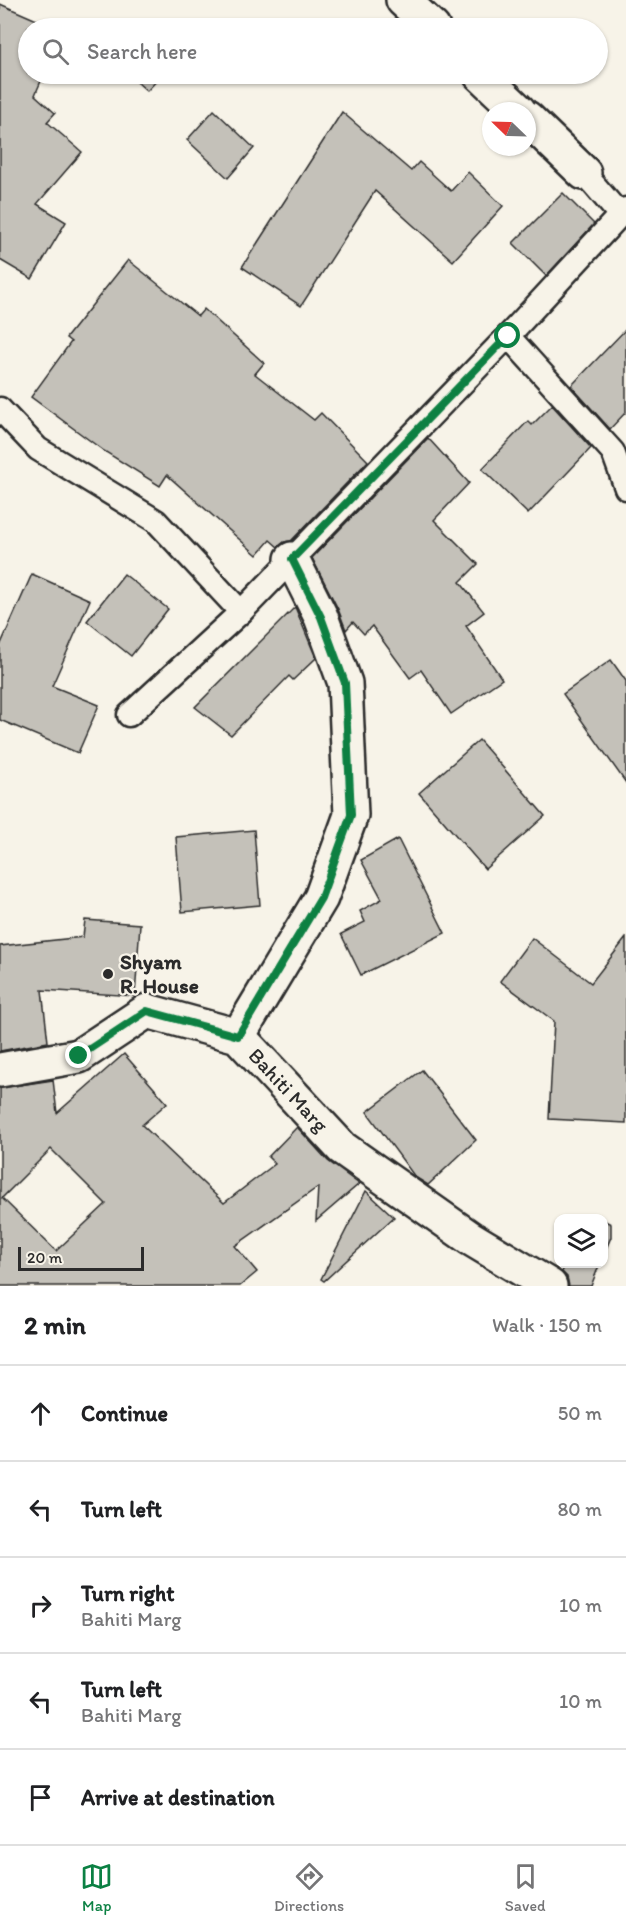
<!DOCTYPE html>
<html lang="en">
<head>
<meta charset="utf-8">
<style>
	body { margin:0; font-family:Itim,sans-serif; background:#f2f2f2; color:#202124 }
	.controls { position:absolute; right:18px; bottom:18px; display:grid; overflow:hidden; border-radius:12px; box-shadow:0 2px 4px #0004 }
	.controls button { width:54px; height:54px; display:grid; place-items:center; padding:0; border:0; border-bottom:2px solid #e0e0e0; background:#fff; color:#202124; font:30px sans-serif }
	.compass { position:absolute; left:482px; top:102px; width:54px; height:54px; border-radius:50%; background:#fff; box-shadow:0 2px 4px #0004; rotate:293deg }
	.scale { position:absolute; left:18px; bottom:15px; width:126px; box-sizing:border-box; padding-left:6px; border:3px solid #2b2b2b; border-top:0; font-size:16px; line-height:21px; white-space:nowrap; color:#2b2b2b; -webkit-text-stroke:4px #f7f3e8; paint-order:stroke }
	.stop { position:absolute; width:18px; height:18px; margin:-14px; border:4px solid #0b8043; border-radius:50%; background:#fff }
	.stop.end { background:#0b8043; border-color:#fff; box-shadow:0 2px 6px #0008 }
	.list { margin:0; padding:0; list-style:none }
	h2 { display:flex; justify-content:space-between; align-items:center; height:78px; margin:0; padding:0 24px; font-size:26px }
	h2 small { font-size:20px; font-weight:400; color:#757577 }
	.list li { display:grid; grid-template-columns:39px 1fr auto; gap:18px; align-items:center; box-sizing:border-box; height:96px; padding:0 24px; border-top:2px solid #e0e0e0 }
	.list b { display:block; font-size:22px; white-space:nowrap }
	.list p { margin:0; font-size:20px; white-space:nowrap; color:#757577 }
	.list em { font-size:20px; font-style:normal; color:#757577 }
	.icon { flex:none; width:33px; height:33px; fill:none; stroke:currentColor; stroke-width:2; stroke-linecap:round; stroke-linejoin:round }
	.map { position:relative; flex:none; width:626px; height:1286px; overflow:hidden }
	.search { position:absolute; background:#fff; box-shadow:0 2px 4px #0004; left:18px; right:18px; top:18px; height:66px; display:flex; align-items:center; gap:15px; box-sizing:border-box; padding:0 21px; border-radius:33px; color:#757577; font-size:22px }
	.sheet { height:558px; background:#fff }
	nav { display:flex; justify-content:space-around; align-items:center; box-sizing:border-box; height:84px; border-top:2px solid #e0e0e0; background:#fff; font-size:16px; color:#757577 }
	nav a { display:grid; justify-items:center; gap:3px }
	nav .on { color:#0b8043 }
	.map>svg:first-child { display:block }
	.building { fill:#c4c1b9; stroke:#2b2b2b; stroke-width:1.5; fill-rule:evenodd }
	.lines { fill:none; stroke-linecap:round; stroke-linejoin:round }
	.lane-casing { stroke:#2b2b2b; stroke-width:27 }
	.street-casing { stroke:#2b2b2b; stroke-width:38 }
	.lane { stroke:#f7f3e8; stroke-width:22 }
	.street { stroke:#f7f3e8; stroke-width:33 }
	.route { stroke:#0b8043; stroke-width:8 }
	.poi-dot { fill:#2b2b2b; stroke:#f7f3e8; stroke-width:2 }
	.labels { text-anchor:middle; stroke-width:4.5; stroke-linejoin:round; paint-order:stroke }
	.poi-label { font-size:21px; font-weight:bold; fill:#2b2b2b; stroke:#f7f3e8; text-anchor:start }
	.street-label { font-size:21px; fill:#2b2b2b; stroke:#f7f3e8 }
</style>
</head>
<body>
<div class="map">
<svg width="626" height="1286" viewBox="0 0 626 1286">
	<rect width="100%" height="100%" fill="#f7f3e8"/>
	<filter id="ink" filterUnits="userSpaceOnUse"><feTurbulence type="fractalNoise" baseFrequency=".0167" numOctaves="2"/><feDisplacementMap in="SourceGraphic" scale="12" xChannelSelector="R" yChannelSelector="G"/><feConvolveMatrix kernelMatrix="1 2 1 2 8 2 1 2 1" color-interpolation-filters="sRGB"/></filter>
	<g filter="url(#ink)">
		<g class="building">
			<path d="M0,4L55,28H28V74H44L35,95L55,113L47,122L82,152L37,204L66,222L32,279L0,260Z"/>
			<path d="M128,74H163L147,91Z"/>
			<path d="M214,110L254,148L228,178L187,140Z"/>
			<path d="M342,112L411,171L419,162L451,191L468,172L503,206L453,261L375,191L301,306L242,267Z"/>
			<path d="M563,193L594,224L546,276L513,243Z"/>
			<path d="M128,260L198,316L204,309L264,363L255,374L314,420L321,413L368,461L291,541L284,542L278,547L270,540L257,555L167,475L160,486L104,451L31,397L71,342L66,338Z"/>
			<path d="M626,329V412L610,429L571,386Z"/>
			<path d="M552,405L591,448L528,514L482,469L528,421L532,425Z"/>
			<path d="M428,438L469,483L434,520L478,564L460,582L484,612L466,626L502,679L451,714L421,670L410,678L372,626L364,634L353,622L346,630L338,609L312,558Z"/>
			<path d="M32,574L90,600L52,686L99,705L78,753L0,720V646Z"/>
			<path d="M124,574L168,609L131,656L87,621Z"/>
			<path d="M295,607L316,658L293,680L289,676L231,735L195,707Z"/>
			<path d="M611,660L626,681V783L563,694Z"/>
			<path d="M479,740L545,816L485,869L419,793Z"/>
			<path d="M254,830L260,905L182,912L176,837Z"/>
			<path d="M398,839L445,933L361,975L341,934L365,922L360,911L382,899L361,860Z"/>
			<path d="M85,920L140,924L135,996L42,990L48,1042L0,1051V946L83,937Z"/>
			<path d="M532,938L591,983L626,938V1123L549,1119L554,1021L500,981Z"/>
			<path d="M124,1054L167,1103L142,1125L224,1203L275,1164L268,1157L297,1127L328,1161L359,1184L316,1221L318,1187L235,1246L257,1272L240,1286H0V1088L53,1080L57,1113ZM51,1149L106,1204L56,1251L2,1198Z"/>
			<path d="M422,1070L476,1140L428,1185L415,1177L367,1112Z"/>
			<path d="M366,1191L394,1217L324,1281L321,1279Z"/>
			<path d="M603,1220L611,1224V1237L603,1256Z"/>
			<path d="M566,1263H600L591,1286H569L567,1277L562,1272Z"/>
		</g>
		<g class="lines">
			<defs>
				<g id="lane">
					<path d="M584,173L620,215L626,209"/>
					<path d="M508,336L613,452L626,488"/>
					<path d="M0,409L38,449L156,521L241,612"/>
					<path d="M129,715L241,612L508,336L620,215"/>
				</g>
				<g id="street">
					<path d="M403,0L433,28"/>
					<path d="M480,74L519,111"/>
					<path d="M527,118L584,173"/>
					<path d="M238,1036L321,898L351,815L345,683L321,617L292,559"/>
					<path id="s1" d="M0,1070L79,1056L147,1011L238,1036L342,1148L470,1238L550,1286"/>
				</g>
			</defs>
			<use href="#lane" class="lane-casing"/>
			<use href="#street" class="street-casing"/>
			<use href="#lane" class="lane"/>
			<use href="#street" class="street"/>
		</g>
	</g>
	<g class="lines" filter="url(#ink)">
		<path class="route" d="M79,1056L147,1011L238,1036L321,898L351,815L345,683L321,617L292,559L508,336"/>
	</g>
	<circle class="poi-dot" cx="108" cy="974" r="6"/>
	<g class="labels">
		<g class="poi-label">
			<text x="120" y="969">Shyam<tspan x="120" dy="24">R. House</tspan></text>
		</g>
		<g class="street-label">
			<text dy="7" stroke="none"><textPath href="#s1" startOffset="330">Bahiti Marg</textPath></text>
		</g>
	</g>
</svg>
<div class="controls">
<button><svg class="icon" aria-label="layers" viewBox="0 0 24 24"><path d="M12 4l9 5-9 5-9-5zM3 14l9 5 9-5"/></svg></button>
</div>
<svg class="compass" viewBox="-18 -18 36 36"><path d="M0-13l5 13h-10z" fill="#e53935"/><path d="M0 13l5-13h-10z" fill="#757577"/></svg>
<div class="scale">20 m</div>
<div class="stop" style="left:508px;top:336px"></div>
<div class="stop end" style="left:79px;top:1056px"></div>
<div class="search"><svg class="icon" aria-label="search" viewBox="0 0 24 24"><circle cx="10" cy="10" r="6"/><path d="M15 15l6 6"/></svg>Search here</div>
</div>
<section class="sheet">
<h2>2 min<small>Walk · 150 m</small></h2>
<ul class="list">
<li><svg class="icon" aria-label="ahead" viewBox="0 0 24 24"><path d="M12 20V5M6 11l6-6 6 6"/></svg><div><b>Continue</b></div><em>50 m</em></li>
<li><svg class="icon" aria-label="left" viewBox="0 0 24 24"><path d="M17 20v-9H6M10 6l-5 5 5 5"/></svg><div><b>Turn left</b></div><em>80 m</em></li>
<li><svg class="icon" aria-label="right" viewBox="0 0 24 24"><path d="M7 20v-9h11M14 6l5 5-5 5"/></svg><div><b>Turn right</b><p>Bahiti Marg</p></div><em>10 m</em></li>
<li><svg class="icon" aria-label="left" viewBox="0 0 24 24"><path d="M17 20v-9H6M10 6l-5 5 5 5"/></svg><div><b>Turn left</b><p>Bahiti Marg</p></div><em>10 m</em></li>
<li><svg class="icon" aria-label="arrive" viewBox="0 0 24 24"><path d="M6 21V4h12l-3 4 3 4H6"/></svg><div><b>Arrive at destination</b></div></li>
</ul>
</section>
<nav>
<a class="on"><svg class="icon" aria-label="map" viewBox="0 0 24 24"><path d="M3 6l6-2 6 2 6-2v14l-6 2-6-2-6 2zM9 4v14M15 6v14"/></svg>Map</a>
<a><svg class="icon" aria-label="directions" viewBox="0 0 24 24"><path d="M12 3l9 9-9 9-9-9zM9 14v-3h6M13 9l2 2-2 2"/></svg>Directions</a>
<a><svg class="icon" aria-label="saved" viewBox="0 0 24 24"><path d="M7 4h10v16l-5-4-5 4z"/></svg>Saved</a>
</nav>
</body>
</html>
